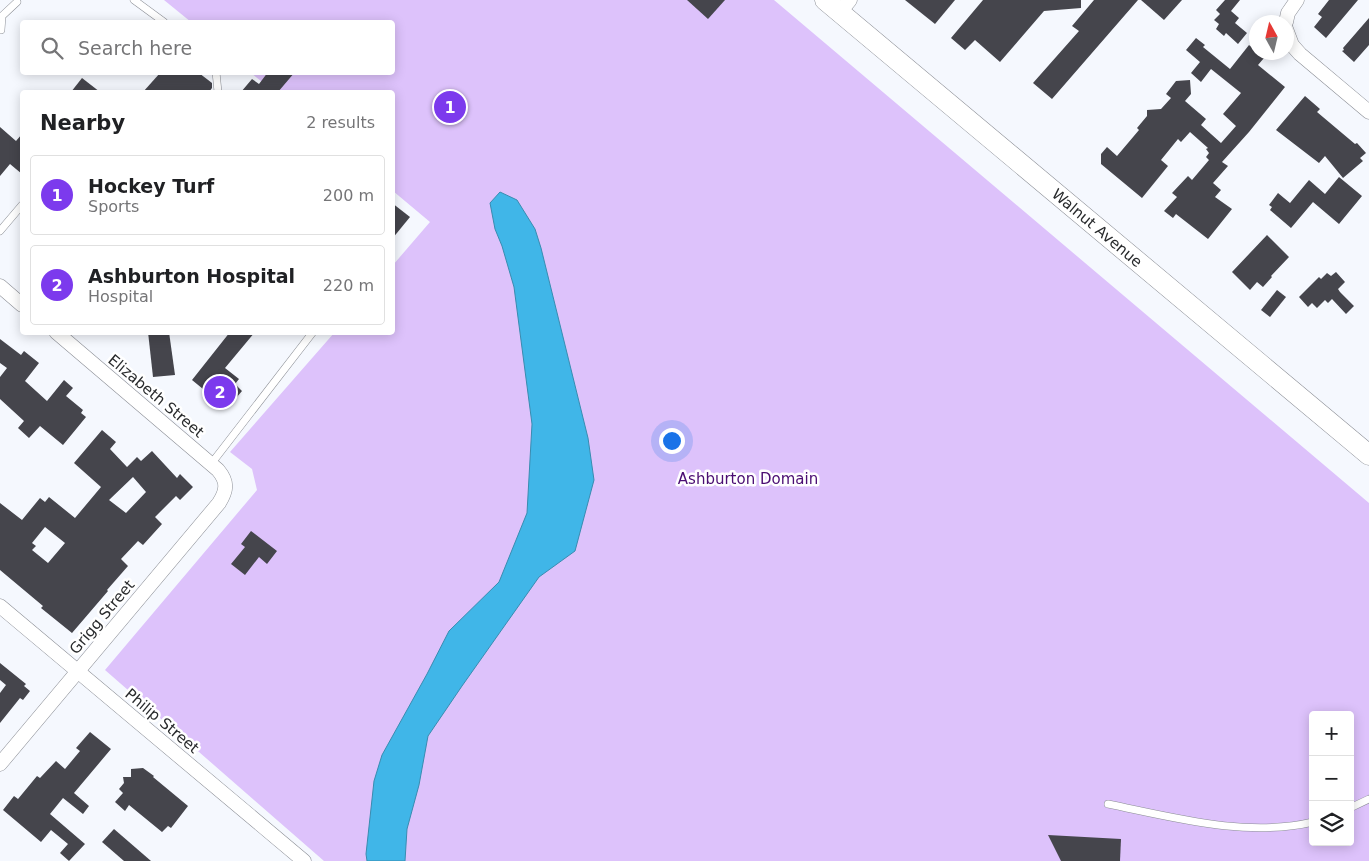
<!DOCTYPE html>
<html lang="en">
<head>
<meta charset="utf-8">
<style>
	body { margin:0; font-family:"DejaVu Sans",sans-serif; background:#f6f6f6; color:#202124 }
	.controls { position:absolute; right:15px; bottom:15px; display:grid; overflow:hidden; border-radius:5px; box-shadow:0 2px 12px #0003 }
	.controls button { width:45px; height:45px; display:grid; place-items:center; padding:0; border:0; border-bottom:1px solid #e0e0e0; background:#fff; color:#202124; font:25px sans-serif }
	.compass { position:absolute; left:1249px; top:15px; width:45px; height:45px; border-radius:50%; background:#fff; box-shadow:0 2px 12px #0003; rotate:352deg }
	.you { position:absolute; left:671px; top:440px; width:18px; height:18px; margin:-12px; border:4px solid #fff; border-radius:50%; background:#1a73e8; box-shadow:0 0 0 8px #1a73e833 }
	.badge { display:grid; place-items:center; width:32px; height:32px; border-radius:50%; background:#7c3aed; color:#fff; font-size:16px; font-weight:700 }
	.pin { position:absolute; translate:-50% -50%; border:2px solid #fff; box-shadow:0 1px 5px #0006 }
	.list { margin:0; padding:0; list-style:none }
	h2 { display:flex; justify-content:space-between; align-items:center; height:65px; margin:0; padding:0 20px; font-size:21px }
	h2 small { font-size:16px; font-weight:400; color:#757577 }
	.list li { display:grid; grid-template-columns:32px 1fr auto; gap:15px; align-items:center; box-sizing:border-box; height:80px; margin:0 10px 10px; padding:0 10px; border:1px solid #e0e0e0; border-radius:5px }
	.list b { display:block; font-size:19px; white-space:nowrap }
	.list p { margin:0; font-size:16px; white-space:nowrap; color:#757577 }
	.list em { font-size:16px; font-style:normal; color:#757577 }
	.icon { flex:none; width:28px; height:28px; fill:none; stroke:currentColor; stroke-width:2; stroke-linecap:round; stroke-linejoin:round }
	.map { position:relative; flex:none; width:1369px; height:861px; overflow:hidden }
	.search { position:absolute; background:#fff; box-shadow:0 2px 12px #0003; left:20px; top:20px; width:375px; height:55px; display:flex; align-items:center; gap:12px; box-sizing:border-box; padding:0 18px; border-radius:5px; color:#757577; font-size:19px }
	.panel { position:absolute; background:#fff; box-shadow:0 2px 12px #0003; left:20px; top:90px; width:375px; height:245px; border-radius:5px }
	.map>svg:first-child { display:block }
	.green { fill:#ddc2fb; fill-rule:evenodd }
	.water { fill:#40b6e8; stroke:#398cb0 }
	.building { fill:#45454c; fill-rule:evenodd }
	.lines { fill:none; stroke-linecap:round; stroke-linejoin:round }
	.lane-casing { stroke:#8b8e95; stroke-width:8 }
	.street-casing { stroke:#8b8e95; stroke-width:15 }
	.secondary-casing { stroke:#8b8e95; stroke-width:21 }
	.lane { stroke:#fff; stroke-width:7 }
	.street { stroke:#fff; stroke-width:14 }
	.secondary { stroke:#fff; stroke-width:20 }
	.labels { text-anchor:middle; stroke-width:5; stroke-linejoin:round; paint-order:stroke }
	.street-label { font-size:15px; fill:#282a2c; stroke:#fff }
	.park-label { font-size:15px; fill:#4a0d72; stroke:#fff }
</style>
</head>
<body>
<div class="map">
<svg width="1369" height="861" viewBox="0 0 1369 861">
	<rect width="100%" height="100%" fill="#f5f8fe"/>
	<path class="green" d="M164,0H774L1369,503V861H324L105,670L257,490L252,469L230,452L334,333L392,332L393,265L430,222L393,191L392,92H275L251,73L392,72V22H191ZM1313,715H1350V842H1313Z"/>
	<path class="water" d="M500,192L517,200L535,229L541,248L588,438L594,480L575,551L539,577L462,686L428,736L419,785L407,829L405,861H367L366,854L374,781L382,755L427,674L449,631L499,582L527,513L532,424L514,287L502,246L495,229L490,203Z"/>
	<g class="building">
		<path d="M687,0H725L708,19Z"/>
		<path d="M905,0H955L935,24Z"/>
		<path d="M983,0H1081V8L1044,11L1000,62L975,40L965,50L951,38Z"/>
		<path d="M1094,0H1138L1052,99L1033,83L1079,31L1072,26Z"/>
		<path d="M1141,0H1182L1164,20Z"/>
		<path d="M1225,0H1240L1231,11L1239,18L1235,23L1247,33L1238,44L1226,33L1224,36L1216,29L1219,24L1214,20L1220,14L1216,10Z"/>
		<path d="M1329,0H1358L1326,38L1314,27L1322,17L1318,14Z"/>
		<path d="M1369,18V45L1354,62L1342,51L1344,50L1343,48Z"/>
		<path d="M1196,38L1205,45L1203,47L1230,69L1249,45L1264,58L1258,65L1285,87L1249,132L1222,162L1228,166L1213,183L1221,190L1215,197L1232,209L1208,239L1176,214L1173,218L1164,211L1177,197L1172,193L1188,176L1192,180L1209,160L1206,157L1209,153L1206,149L1208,148L1190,132L1181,142L1178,139L1161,160L1168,166L1142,198L1101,164V154L1107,147L1117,156L1139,130L1137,128L1147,116V110L1161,109L1171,98L1166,94L1176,81L1190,80L1191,94L1185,101L1206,119L1201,125L1221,143L1236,126L1223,114L1241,93L1211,69L1201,82L1191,73L1200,62L1186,50Z"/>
		<path d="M268,72H295L278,92H241L252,79L259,84Z"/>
		<path d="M160,73H199L212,83V88L209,92H143Z"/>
		<path d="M82,78L100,92H71Z"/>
		<path d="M1305,96L1320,109L1317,112L1355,144L1357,143L1366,153L1360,158L1363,161L1343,178L1325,156L1319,163L1276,130Z"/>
		<path d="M0,127L16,141L22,134V174L10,164L0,176Z"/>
		<path d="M1339,177L1362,196L1339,224L1313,202L1291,228L1270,210L1272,207L1269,205L1278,193L1290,203L1309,180L1325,194Z"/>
		<path d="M392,203L410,217L392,239Z"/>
		<path d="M1267,235L1289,257L1271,276L1272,277L1263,287L1257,282L1250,290L1232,272Z"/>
		<path d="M1336,272L1345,282L1338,289L1340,292L1354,306L1346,314L1332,299L1328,303L1325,300L1317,308L1312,303L1308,307L1299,297L1319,277L1321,279L1327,273L1331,276Z"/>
		<path d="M1277,290L1286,297L1270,317L1261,310Z"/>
		<path d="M148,332H169L175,375L153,377Z"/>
		<path d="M230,332H255L225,368L239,379L235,384L242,391L231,404L207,384L203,389L192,380Z"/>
		<path d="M0,339L21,355L24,351L39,363L25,381L47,401L64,380L73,388L66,396L83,410L81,413L86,417L63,445L40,426L29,438L18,428L24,421L0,399V377L7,368L0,363Z"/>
		<path d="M102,430L116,442L110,449L127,467L137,457L141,461L152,451L177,478L180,474L193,487L180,500L176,496L155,517L162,524L143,545L138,541L121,559L128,566L107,590L108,591L72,633L41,608L43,606L0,570V503L22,520L40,498L45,502L49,497L75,518L101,487L74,463ZM133,477L146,492L126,513L109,500ZM45,527L65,543L48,563L32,550L36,546L32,543Z"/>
		<path d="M251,531L277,551L267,564L259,557L245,575L231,564L245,547L241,544Z"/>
		<path d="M0,663L26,684L24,686L30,691L23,700L20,698L0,723V693L6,685L0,680Z"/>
		<path d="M90,732L111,749L74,793L89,806L83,814L63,798L50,814L85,844L69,861L60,853L68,844L51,830L41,842L3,810L14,796L18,799L37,776L40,778L56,761L65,769L80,751L76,748Z"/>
		<path d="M143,768L154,776L153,777L188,806L171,828L168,826L162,832L129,805L125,811L115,802L123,793L119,789L124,783L123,777H131V769Z"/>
		<path d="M114,829L151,861H124L102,842Z"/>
		<path d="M1048,835L1121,839L1120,861H1061Z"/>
	</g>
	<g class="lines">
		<defs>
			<g id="lane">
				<path d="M134,0L164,22"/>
				<path d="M1,30L2,16L17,2"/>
				<path d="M216,72L218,92"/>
				<path d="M0,231L22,205"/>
				<path d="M211,464L313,332"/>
				<path d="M1108,804C1172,817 1247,838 1313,822"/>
				<path d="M1350,808L1369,799"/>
			</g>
			<g id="street">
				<path d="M840,12L850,0"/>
				<path d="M1286,22L1288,13L1297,0"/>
				<path d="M1286,29L1292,45L1300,54L1369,112"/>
				<path d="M0,286L22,305"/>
				<path d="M0,606L304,861"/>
				<path d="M0,764L219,503C227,490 228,482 218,470L56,332"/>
			</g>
			<path id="secondary" d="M825,0L1369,455"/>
		</defs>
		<use href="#lane" class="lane-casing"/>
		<use href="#street" class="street-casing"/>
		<use href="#secondary" class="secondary-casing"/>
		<use href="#lane" class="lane"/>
		<use href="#street" class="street"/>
		<use href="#secondary" class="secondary"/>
	</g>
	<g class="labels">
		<g class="street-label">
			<text transform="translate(1097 228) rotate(40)" y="5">Walnut Avenue</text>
			<text transform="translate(156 396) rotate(40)" y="5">Elizabeth Street</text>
			<text transform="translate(102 617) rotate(-50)" y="5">Grigg Street</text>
			<text transform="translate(162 721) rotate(40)" y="5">Philip Street</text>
		</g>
		<g class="park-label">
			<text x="748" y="484">Ashburton Domain</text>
		</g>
	</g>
</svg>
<div class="controls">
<button>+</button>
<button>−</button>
<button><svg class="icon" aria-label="layers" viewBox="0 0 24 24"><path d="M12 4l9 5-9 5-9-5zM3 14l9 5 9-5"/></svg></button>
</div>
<svg class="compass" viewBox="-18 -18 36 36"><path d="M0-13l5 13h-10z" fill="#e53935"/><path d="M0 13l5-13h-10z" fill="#757577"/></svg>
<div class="you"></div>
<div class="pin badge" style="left:450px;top:107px">1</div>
<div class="pin badge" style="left:220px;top:392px">2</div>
<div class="search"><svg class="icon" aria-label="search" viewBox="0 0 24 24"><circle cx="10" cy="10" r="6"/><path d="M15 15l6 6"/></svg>Search here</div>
<section class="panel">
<h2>Nearby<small>2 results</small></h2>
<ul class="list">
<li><span class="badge">1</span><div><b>Hockey Turf</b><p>Sports</p></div><em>200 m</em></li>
<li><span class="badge">2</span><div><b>Ashburton Hospital</b><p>Hospital</p></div><em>220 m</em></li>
</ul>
</section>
</div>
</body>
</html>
